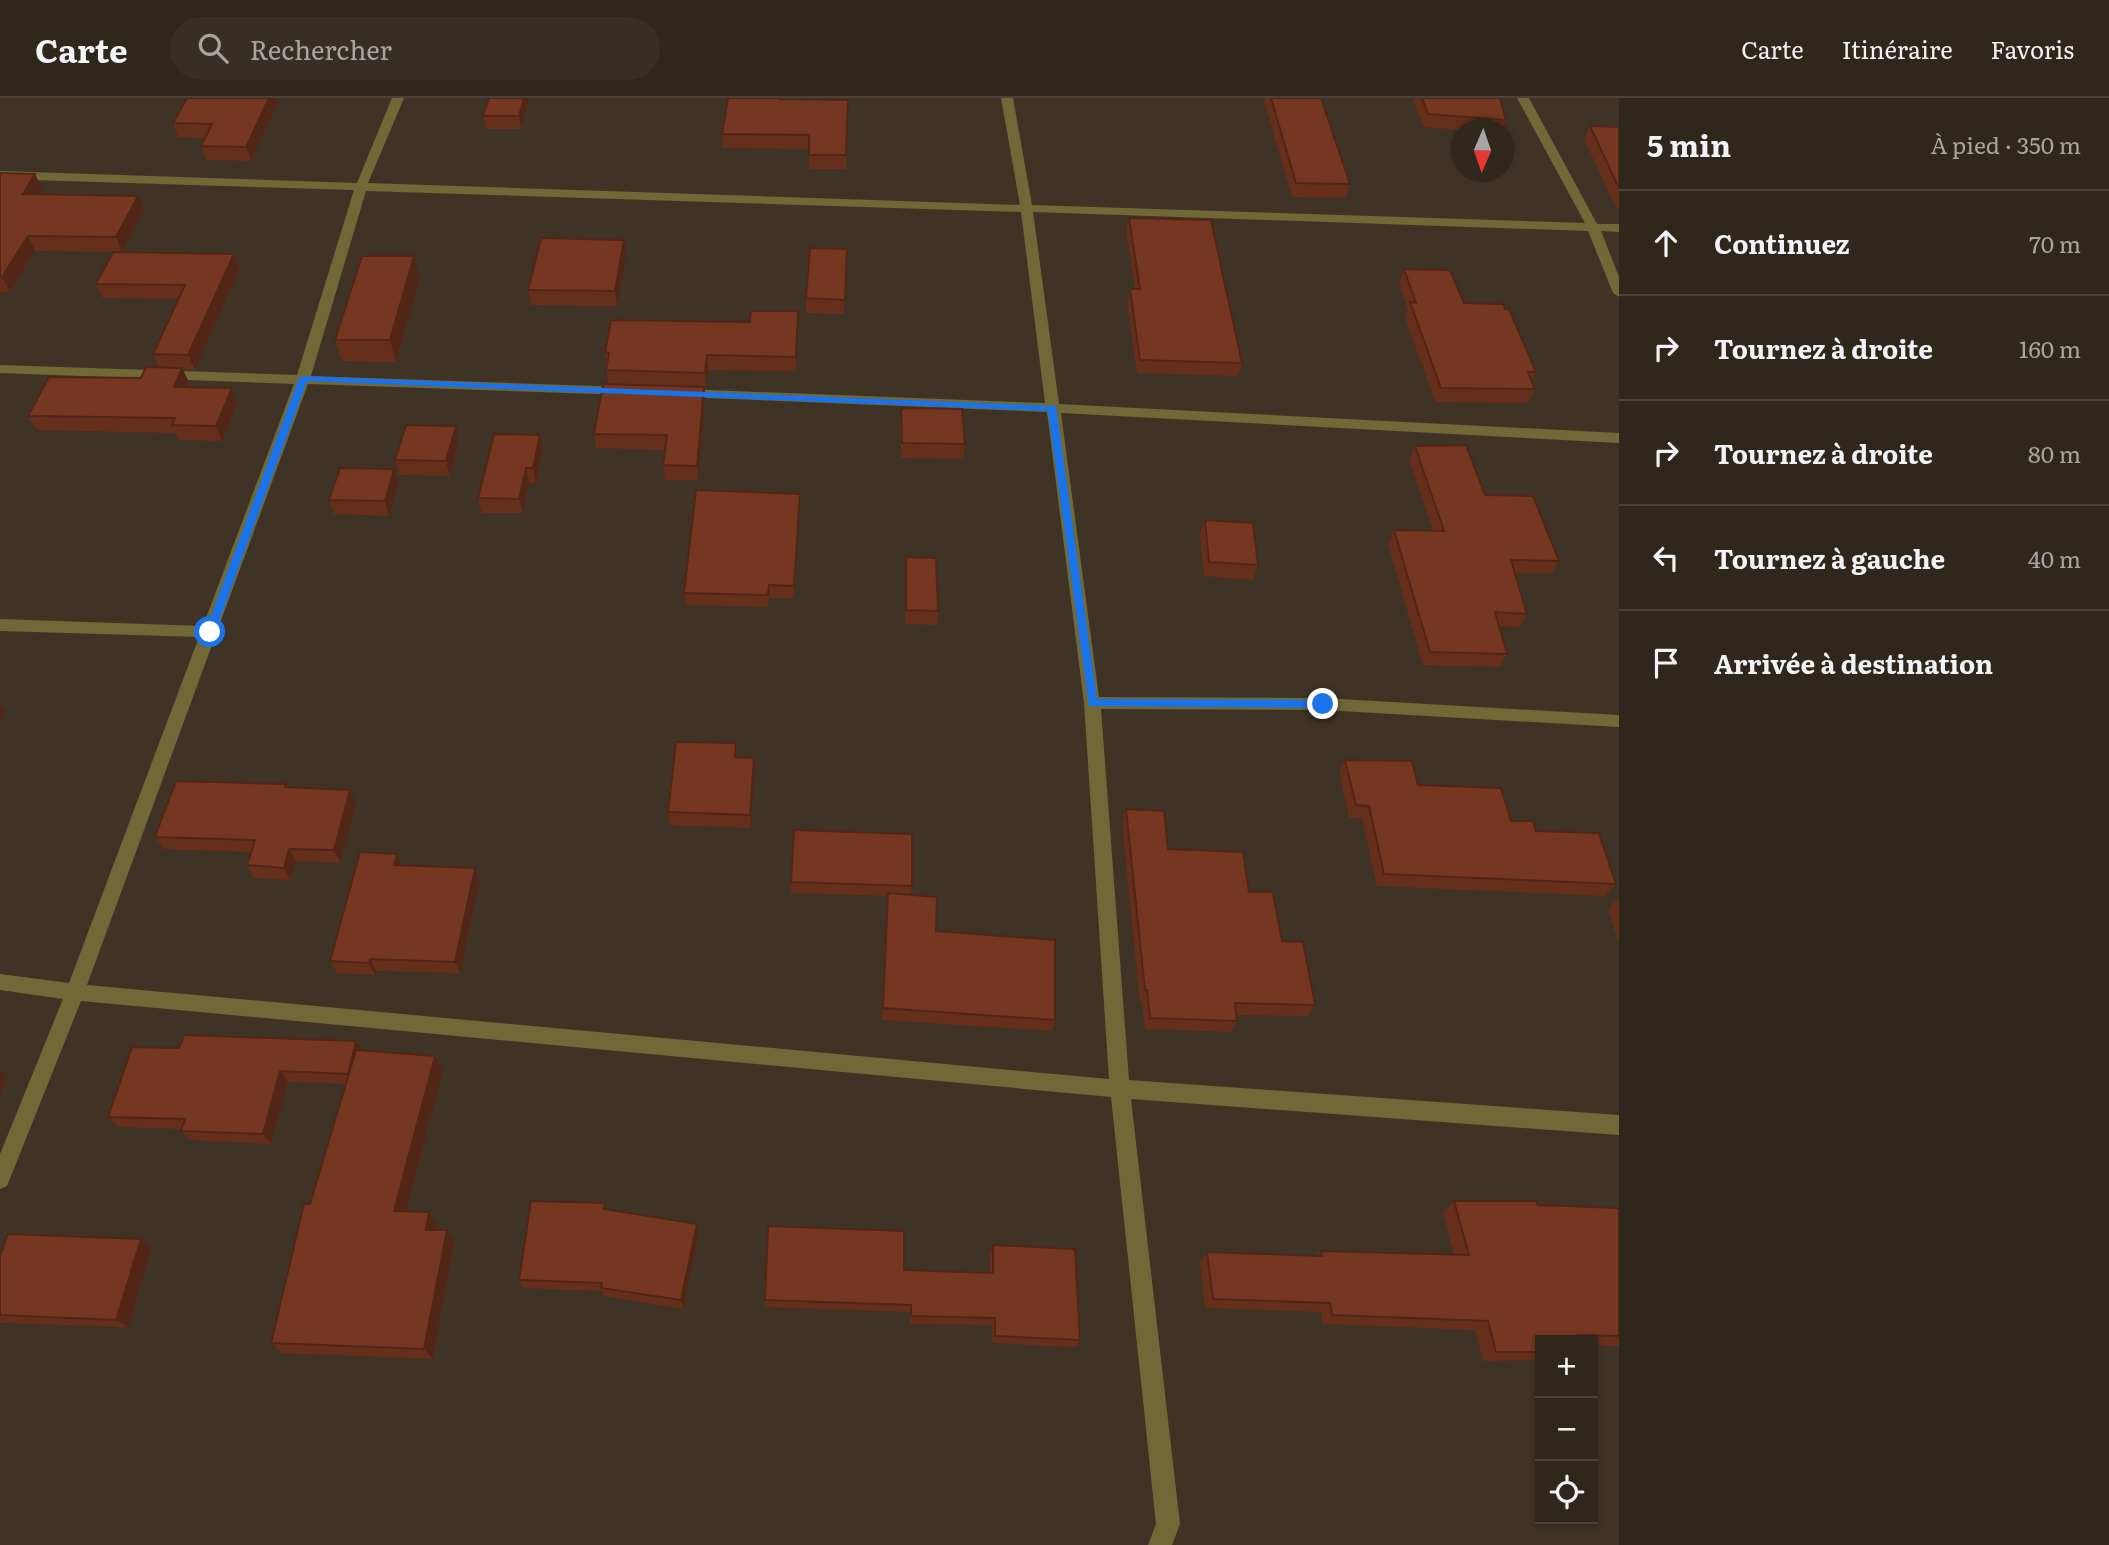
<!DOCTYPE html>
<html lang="fr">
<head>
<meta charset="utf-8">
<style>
	body { margin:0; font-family:Literata,serif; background:#372e25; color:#f1f3f6 }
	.controls { position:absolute; right:21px; bottom:21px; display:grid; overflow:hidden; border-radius:0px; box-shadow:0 2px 5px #0004 }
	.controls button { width:63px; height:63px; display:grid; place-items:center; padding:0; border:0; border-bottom:2px solid #4a433b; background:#2f261c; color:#f1f3f6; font:35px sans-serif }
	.compass { position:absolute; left:1451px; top:21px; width:63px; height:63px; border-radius:50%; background:#2f261c; box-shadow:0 2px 5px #0004; rotate:182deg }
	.stop { position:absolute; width:21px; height:21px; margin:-16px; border:5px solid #1a73e8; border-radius:50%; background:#fff }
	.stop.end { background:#1a73e8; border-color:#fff; box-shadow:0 2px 7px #0008 }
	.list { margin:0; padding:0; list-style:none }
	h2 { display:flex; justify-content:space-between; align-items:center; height:91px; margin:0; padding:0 28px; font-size:30px }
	h2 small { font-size:23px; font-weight:400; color:#a7a5a3 }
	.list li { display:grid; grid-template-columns:46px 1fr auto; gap:21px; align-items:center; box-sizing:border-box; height:105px; padding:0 28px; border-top:2px solid #4a433b }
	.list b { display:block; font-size:26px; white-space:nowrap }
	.list em { font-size:23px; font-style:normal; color:#a7a5a3 }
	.icon { flex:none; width:38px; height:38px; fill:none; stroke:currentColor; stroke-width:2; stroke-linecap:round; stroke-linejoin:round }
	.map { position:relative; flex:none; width:1619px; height:1447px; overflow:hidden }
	header { display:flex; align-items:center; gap:42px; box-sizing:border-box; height:98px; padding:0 35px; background:#2f261c; border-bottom:2px solid #4a433b }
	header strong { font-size:33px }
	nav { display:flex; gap:38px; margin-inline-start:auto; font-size:24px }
	.search { width:490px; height:63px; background:#372e25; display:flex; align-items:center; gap:18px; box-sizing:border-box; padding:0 24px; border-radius:38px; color:#a7a5a3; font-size:26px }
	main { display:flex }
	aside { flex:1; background:#2f261c }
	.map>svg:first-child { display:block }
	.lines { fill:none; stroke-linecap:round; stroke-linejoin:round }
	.minor { fill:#716837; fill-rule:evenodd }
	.wall { fill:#652f1c }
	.shaded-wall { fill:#522617 }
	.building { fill:#753721; stroke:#522617; stroke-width:2 }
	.route { fill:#1a73e8 }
</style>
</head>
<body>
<header>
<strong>Carte</strong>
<div class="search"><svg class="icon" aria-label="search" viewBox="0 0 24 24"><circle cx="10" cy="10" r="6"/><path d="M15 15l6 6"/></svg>Rechercher</div>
<nav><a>Carte</a><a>Itinéraire</a><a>Favoris</a></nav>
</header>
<main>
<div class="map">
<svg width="1619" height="1447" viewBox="0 0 1619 1447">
	<rect width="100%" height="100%" fill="#3f3326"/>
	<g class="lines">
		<path class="minor" d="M392,0H404L368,85L1020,107L1001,0H1013L1032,107L1585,125L1517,0H1529L1597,126H1619V134L1601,133L1619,179V199L1613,195L1588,133L1033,114L1059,306L1619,335V345L1061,315L1099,599L1323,600L1619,617V629L1323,612L1101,611L1129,982L1619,1017V1037L1131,1001L1180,1426L1172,1447H1148L1156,1426L1111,999L81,903L7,1088L0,1091V1056L63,901L0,892V876L69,885L199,539L0,533V521L203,528L294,286L0,275V267L297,277L354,92L0,81V73L357,85ZM366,93L1021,114L1045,305L682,291L675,295L682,299L1047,314L1084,605L1109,981L87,887L308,286L626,297L633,293L626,289L311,278Z"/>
	</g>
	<g class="wall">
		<path d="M187,0H280L251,63L206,62L201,48L205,40L178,39L173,25Z"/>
		<path d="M489,0H529L521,31H486L483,18Z"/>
		<path d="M1265,0H1321L1350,86L1345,100L1292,99L1264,3Z"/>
		<path d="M1412,0H1500L1506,22L1502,32H1461L1424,29Z"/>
		<path d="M779,1L848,2L846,71H809V51L723,50L722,36Z"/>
		<path d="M1590,28L1619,29V110H1616L1584,41Z"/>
		<path d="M0,75L42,90L38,96L144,112L122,154L234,156L240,170L195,272L183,271L189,285L187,289L232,290L238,304L222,343L179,342L175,335L37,332L28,318L141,280L159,269L153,256L178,201L103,200L96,186L113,154L35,153L10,194H0Z"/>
		<path d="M1129,120L1242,265L1238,278L1137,275L1127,204L1130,191H1135L1126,133Z"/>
		<path d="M847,151L844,216L806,215V200Z"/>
		<path d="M626,157L617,208L531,207L528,192Z"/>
		<path d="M414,158L420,180L396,264L342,263L335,242Z"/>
		<path d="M1404,171L1464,205L1536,274L1532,283L1535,291L1528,305L1435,304L1405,219L1408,212L1399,186Z"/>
		<path d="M798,228L796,273L708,272L706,290H704L705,304L698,382H665L663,367L665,352L596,350L594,336L608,286L605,254Z"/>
		<path d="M901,310L965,346L963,361L901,360L900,324Z"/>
		<path d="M456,328L459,342L450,378L399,377L395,362Z"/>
		<path d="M540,337L543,352L536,385H529L523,415H482L478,400Z"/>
		<path d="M1415,348L1485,397L1559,463L1551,476L1515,475L1527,516L1519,529L1499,528L1507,556L1500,569L1423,567L1388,446L1394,432L1433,433L1409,362Z"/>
		<path d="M394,371L399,386L389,418L334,416L329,402Z"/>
		<path d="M800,396L794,500H769L768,509L685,507L684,495Z"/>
		<path d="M1205,422L1258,467L1253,482L1204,478L1200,436Z"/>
		<path d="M906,459L938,513L937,527L905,526V473Z"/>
		<path d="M737,659L755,674L751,730L669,727L668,714Z"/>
		<path d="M1345,662L1418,687L1511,723L1536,733L1616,786L1605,798L1377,788L1362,720H1349L1339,674Z"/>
		<path d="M288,689L356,705L340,765L296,763L290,782L254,780L247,767L251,754L164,751L155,739Z"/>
		<path d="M1126,711L1168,751L1249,794L1282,843L1315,907L1308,918L1236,917L1237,923L1231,934L1145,931L1142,904H1140L1122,724Z"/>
		<path d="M402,767L480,782L460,875L376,873L375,877L337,875L330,863Z"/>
		<path d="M791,784L912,788L911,797L936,833L1055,922L1052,933L882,922L888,798L791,795Z"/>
		<path d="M1618,800L1619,801V846L1608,812Z"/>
		<path d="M179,950L361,952L435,958L443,973L406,1113L438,1127L437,1132H447L454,1144L433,1261L283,1255L271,1245L310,1106L346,986L288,984L271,1046L190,1042L181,1033L182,1031L118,1029L108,1019Z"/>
		<path d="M1454,1103L1619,1110V1248L1593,1247V1242H1540V1262L1483,1263L1475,1232L1323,1226L1321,1214L1205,1210L1200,1164L1207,1154L1316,1158L1321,1153L1454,1156L1443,1114Z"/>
		<path d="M607,1112L697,1126L699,1135L683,1211L604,1198L602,1193L523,1190L519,1182Z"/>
		<path d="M141,1141L152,1150L128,1229L0,1225V1158Z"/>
		<path d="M993,1147L1080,1242L1076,1249L992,1245V1227L910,1226V1214L765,1209V1202L904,1172L990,1175V1156Z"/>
	</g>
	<g class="shaded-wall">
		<path d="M269,0H280L251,63L246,49Z"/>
		<path d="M524,0H529L521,31L519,18Z"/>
		<path d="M35,76L42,90L30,110L23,96Z"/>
		<path d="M138,98L144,112L122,154L116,139Z"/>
		<path d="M28,138L35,153L10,194L2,179Z"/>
		<path d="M624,142L626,157L617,208L615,193Z"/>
		<path d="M234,156L240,170L195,272L188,257Z"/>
		<path d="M414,158L420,180L396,264L390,242Z"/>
		<path d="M707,257L708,272L706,290L705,275Z"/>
		<path d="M182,270L189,285L180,304L174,289Z"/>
		<path d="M704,289L705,304L698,382L697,368Z"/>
		<path d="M232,290L238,304L222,343L216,328Z"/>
		<path d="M456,328L459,342L450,378L446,363Z"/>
		<path d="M540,337L543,352L536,385L533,370Z"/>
		<path d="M526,370L529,385L523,415L519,401Z"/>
		<path d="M394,371L399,386L389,418L385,403Z"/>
		<path d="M800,396V408L794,500V488Z"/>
		<path d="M0,607L5,614L0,625Z"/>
		<path d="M754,660L755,674L751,730L750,717Z"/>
		<path d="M350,692L356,705L340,765L334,752Z"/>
		<path d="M289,751L296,763L290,782L284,770Z"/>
		<path d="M397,756L402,768L394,767Z"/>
		<path d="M475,770L480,782L460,875L455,864Z"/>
		<path d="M370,861L376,873L375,877L369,865Z"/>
		<path d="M356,943L362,953L354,986L348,976Z"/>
		<path d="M435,958L443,973L403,1125L394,1113Z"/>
		<path d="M2,973L8,978L0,998V977Z"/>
		<path d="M280,973L288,984L271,1046L263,1036Z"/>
		<path d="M429,1114L438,1127L434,1144L426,1132Z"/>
		<path d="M697,1126L699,1135L683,1211L681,1202Z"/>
		<path d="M447,1132L454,1144L433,1261L424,1251Z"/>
		<path d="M141,1141L152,1150L128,1229L116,1222Z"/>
	</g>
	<g class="building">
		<path d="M187,0H269L246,49L201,48L212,26L173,25Z"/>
		<path d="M489,0H524L519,18H483Z"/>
		<path d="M728,0H779V1L848,2L846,57H809V37L722,36Z"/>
		<path d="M1271,0H1321L1350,86L1296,85Z"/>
		<path d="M1422,0H1500L1506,22L1428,16Z"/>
		<path d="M1590,28L1619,29V90Z"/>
		<path d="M0,75L35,76L23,96L138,98L116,139L28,138L2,179H0Z"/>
		<path d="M1129,120L1211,122L1242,265L1140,262L1130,191H1140Z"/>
		<path d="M541,140L624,142L615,193L528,192Z"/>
		<path d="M810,150L847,151L845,202L806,200Z"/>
		<path d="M113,154L234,156L188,257L153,256L185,187L96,186Z"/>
		<path d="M362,158H414L390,242H335Z"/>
		<path d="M1404,171L1450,172L1464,205L1503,206L1505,211H1509L1536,274H1528L1535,291L1441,290L1410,204L1416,205Z"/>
		<path d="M751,213H798L796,259L707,257L705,275L606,272L609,255L605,254L611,222L750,224Z"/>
		<path d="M146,269L182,270L174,289L232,290L216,328L172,327L175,320L28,318L49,279L141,280Z"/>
		<path d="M603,286L704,289L697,368L663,367L667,337L594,336Z"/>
		<path d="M901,310L962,311L965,346L902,345Z"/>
		<path d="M406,327L456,328L446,363L395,362Z"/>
		<path d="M494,336L540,337L533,370H526L519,401L478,400Z"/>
		<path d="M1466,347L1485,397L1533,398L1559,463L1511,462L1527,516L1495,514L1507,556L1430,554L1394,432L1444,433L1415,348Z"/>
		<path d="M340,370L394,371L385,403L329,402Z"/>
		<path d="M696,392L800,396L794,488L769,487L768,497L684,495Z"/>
		<path d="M1205,422L1253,425L1258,467L1209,464Z"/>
		<path d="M906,459L936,460L938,513L906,512Z"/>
		<path d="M676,644L736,645L735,659L754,660L750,717L668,714Z"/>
		<path d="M1345,662L1412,663L1418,687L1501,690L1511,723H1533L1536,733L1599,735L1616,786L1384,776L1369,708L1356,707Z"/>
		<path d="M176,683L286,686L285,689L350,692L334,752L289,751L284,770L247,767L255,742L155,739Z"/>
		<path d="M1126,711L1164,713L1168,751L1243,754L1249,794H1273L1282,843L1303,844L1315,907L1235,905L1237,923L1150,920L1147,892H1145Z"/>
		<path d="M794,732L912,736V788L791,784Z"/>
		<path d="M360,754L397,756L394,767L475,770L455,864L370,861L369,865L330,863Z"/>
		<path d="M888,795L937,799L936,833L1055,842V922L883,910Z"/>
		<path d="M184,937L356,943L348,976L280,973L263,1036L181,1033L185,1021L108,1019L132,949L179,950Z"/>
		<path d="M356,952L435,958L394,1113L429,1114L426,1132H447L424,1251L271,1245L304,1106H310Z"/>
		<path d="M531,1103L605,1105L604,1111L697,1126L681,1202L601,1190L602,1185L519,1182Z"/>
		<path d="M1454,1103H1536L1538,1107L1619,1110V1238L1578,1237L1580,1242H1540V1254H1496L1488,1223L1332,1217L1330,1205L1213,1201L1207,1154L1322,1158L1321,1153L1469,1157Z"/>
		<path d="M768,1128L904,1133V1172L993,1175V1147L1075,1151L1080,1242L995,1238V1220L911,1218V1207L765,1202Z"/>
		<path d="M8,1136L141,1141L116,1222L0,1217V1158Z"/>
	</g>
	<path class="route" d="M303,278L1056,308L1097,601L1323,602L1329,606L1323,610L1089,608L1048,313L307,283L215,534L210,538L206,537L205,534L299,280Z"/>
</svg>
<div class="controls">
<button>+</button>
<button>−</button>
<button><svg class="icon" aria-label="locate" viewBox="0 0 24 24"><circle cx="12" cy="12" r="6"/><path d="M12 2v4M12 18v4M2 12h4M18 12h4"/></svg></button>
</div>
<svg class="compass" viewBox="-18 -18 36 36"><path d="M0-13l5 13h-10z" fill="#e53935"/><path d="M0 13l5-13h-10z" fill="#a7a5a3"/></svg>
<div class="stop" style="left:210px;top:534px"></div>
<div class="stop end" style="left:1323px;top:606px"></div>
</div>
<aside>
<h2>5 min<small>À pied · 350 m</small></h2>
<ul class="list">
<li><svg class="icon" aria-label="ahead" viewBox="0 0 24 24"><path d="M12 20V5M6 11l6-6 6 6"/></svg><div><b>Continuez</b></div><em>70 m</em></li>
<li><svg class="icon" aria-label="right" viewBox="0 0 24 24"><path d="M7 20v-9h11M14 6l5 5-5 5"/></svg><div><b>Tournez à droite</b></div><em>160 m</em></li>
<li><svg class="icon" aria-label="right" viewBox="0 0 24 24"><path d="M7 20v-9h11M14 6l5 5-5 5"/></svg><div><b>Tournez à droite</b></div><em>80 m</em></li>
<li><svg class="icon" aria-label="left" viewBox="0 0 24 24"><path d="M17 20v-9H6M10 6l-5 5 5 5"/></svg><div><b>Tournez à gauche</b></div><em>40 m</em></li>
<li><svg class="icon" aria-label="arrive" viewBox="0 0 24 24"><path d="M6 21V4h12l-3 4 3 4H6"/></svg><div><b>Arrivée à destination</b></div></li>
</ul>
</aside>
</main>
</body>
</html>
